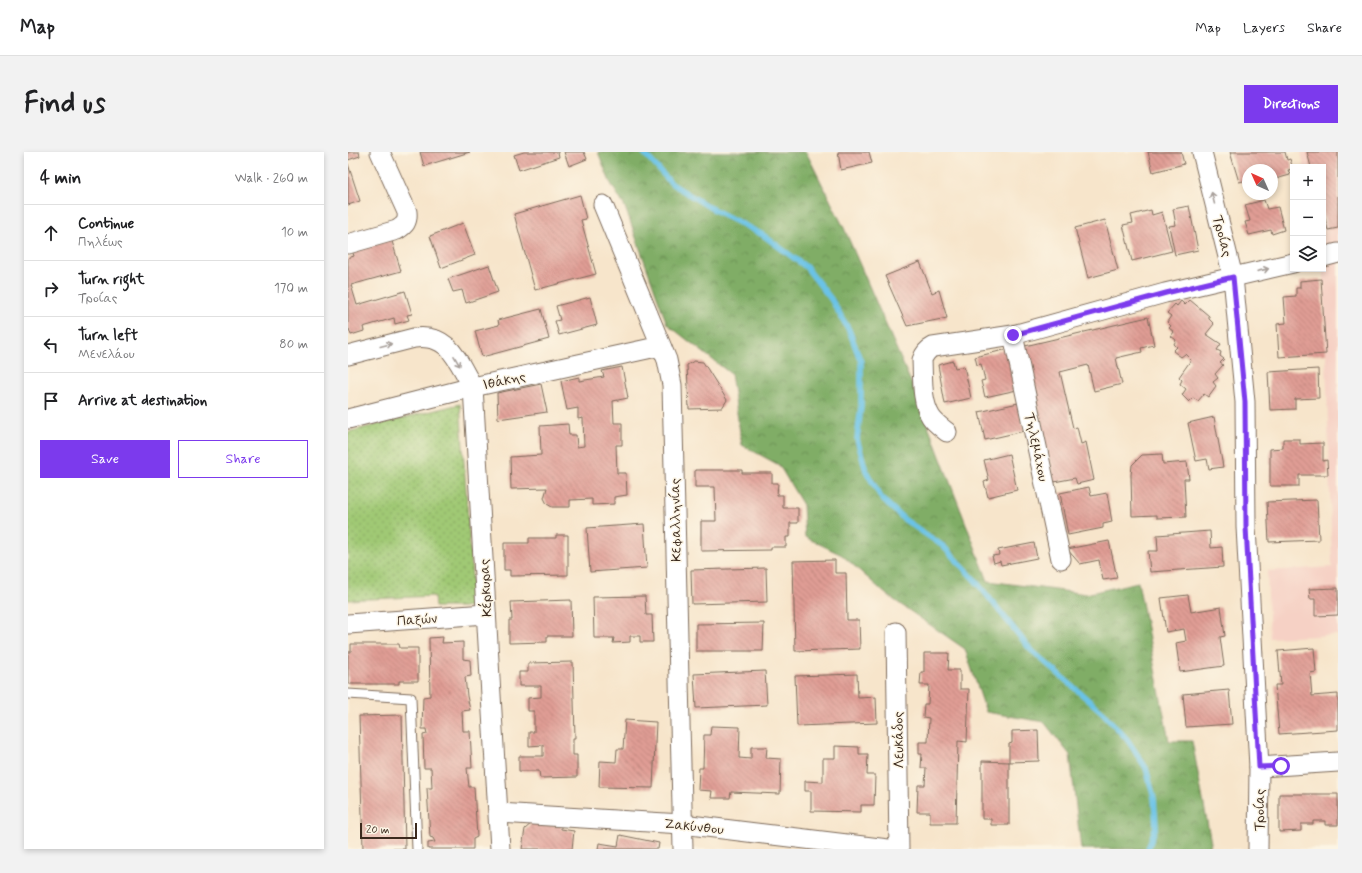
<!DOCTYPE html>
<html lang="en">
<head>
<meta charset="utf-8">
<style>
	body { margin:0; font-family:Mynerve,sans-serif; background:#f2f2f2; color:#202124 }
	.controls { position:absolute; right:12px; top:12px; display:grid; overflow:hidden; border-radius:0px; box-shadow:0 2px 6px #0003 }
	.controls button { width:36px; height:36px; display:grid; place-items:center; padding:0; border:0; border-bottom:1px solid #e0e0e0; background:#fff; color:#202124; font:20px sans-serif }
	.compass { position:absolute; left:894px; top:12px; width:36px; height:36px; border-radius:50%; background:#fff; box-shadow:0 2px 6px #0003; rotate:315deg }
	.scale { position:absolute; left:12px; bottom:10px; width:57px; box-sizing:border-box; padding-left:4px; border:2px solid #3b2a1e; border-top:0; font-size:11px; line-height:14px; white-space:nowrap; color:#3b2a1e; -webkit-text-stroke:3px #fcf5e5; paint-order:stroke }
	.stop { position:absolute; width:12px; height:12px; margin:-9px; border:3px solid #7c3aed; border-radius:50%; background:#fff }
	.stop.end { background:#7c3aed; border-color:#fff; box-shadow:0 1px 4px #0008 }
	.list { margin:0; padding:0; list-style:none }
	h2 { display:flex; justify-content:space-between; align-items:center; height:52px; margin:0; padding:0 16px; font-size:17px }
	h2 small { font-size:13px; font-weight:400; color:#757577 }
	.list li { display:grid; grid-template-columns:26px 1fr auto; gap:12px; align-items:center; box-sizing:border-box; height:56px; padding:0 16px; border-top:1px solid #e0e0e0 }
	.list b { display:block; font-size:15px; white-space:nowrap }
	.list p { margin:0; font-size:13px; white-space:nowrap; color:#757577 }
	.list em { font-size:13px; font-style:normal; color:#757577 }
	.actions { display:flex; gap:8px; padding:12px 16px }
	.actions a { flex:1; padding:9px 0; border:1px solid #7c3aed; border-radius:0px; text-align:center; font-size:14px; color:#7c3aed }
	.actions .main { background:#7c3aed; color:#fff }
	.icon { flex:none; width:22px; height:22px; fill:none; stroke:currentColor; stroke-width:2; stroke-linecap:round; stroke-linejoin:round }
	.map { position:relative; flex:none; width:990px; height:697px; overflow:hidden; border-radius:0px }
	header { display:flex; align-items:center; gap:24px; box-sizing:border-box; height:56px; padding:0 20px; background:#fff; border-bottom:1px solid #e0e0e0 }
	header strong { font-size:19px }
	nav { display:flex; gap:22px; margin-inline-start:auto; font-size:14px }
	.intro { display:flex; align-items:center; justify-content:space-between; box-sizing:border-box; height:96px; padding:0 24px }
	h1 { margin:0; font-size:28px }
	.button { padding:10px 18px; border-radius:0px; background:#7c3aed; color:#fff; font-size:14px; font-weight:700 }
	main { display:flex; gap:24px; padding:0 24px }
	aside { flex:1; background:#fff; border-radius:0px; box-shadow:0 2px 6px #0003 }
	.map>svg:first-child { display:block }
	.built { fill:#f6d1c5 }
	.grass { fill:url(#grass-dots); stroke:#6e7a49 }
	.forest { fill:url(#forest-crowns); stroke:#5e6c42 }
	.lines { fill:none; stroke-linecap:round; stroke-linejoin:round }
	.stream { stroke:#6ac3e7; stroke-width:5.5 }
	.building { fill:url(#building-back-hatch) }
	.service-casing { stroke:#7d6b5b; stroke-width:11 }
	.minor-casing { stroke:#7d6b5b; stroke-width:21 }
	.service { stroke:#fff; stroke-width:9 }
	.minor { stroke:#fff; stroke-width:19 }
	.oneway { stroke:#a79f9a }
	.route { stroke:#7c3aed; stroke-width:5 }
	.labels { text-anchor:middle; stroke-width:3; stroke-linejoin:round; paint-order:stroke }
	.street-label { font-size:14px; fill:#3b2a1e; stroke:#fcf5e5 }
</style>
</head>
<body>
<header>
<strong>Map</strong>
<nav><a>Map</a><a>Layers</a><a>Share</a></nav>
</header>
<div class="intro"><h1>Find us</h1><a class="button">Directions</a></div>
<main>
<aside>
<h2>4 min<small>Walk · 260 m</small></h2>
<ul class="list">
<li><svg class="icon" aria-label="ahead" viewBox="0 0 24 24"><path d="M12 20V5M6 11l6-6 6 6"/></svg><div><b>Continue</b><p>Πηλέως</p></div><em>10 m</em></li>
<li><svg class="icon" aria-label="right" viewBox="0 0 24 24"><path d="M7 20v-9h11M14 6l5 5-5 5"/></svg><div><b>Turn right</b><p>Τροίας</p></div><em>170 m</em></li>
<li><svg class="icon" aria-label="left" viewBox="0 0 24 24"><path d="M17 20v-9H6M10 6l-5 5 5 5"/></svg><div><b>Turn left</b><p>Μενελάου</p></div><em>80 m</em></li>
<li><svg class="icon" aria-label="arrive" viewBox="0 0 24 24"><path d="M6 21V4h12l-3 4 3 4H6"/></svg><div><b>Arrive at destination</b></div></li>
</ul>
<div class="actions"><a class="main">Save</a><a>Share</a></div>
</aside>
<div class="map">
<svg width="990" height="697" viewBox="0 0 990 697">
	<defs>
		<pattern id="grass-dots" width="8" height="8" patternUnits="userSpaceOnUse"><rect width="8" height="8" fill="#a0c974"/><path d="M2 2h.1M6 6h.1" fill="none" stroke="#84a35f" stroke-width="1.8" stroke-linecap="round"/></pattern>
		<pattern id="forest-crowns" width="20" height="18" patternUnits="userSpaceOnUse"><rect width="20" height="18" fill="#80ad66"/><path d="M2 6a3 3 0 1 1 6 0M12 15a3 3 0 1 1 6 0" fill="none" stroke="#6a8d53"/></pattern>
		<pattern id="building-back-hatch" width="6" height="6" patternUnits="userSpaceOnUse"><rect width="6" height="6" fill="#e09d94"/><path d="M-1 5l2 2M0 0l6 6M5-1l2 2" fill="none" stroke="#b78078"/></pattern>
	</defs>
	<rect width="100%" height="100%" fill="#fcf5e5"/>
	<filter id="ink" filterUnits="userSpaceOnUse"><feTurbulence type="fractalNoise" baseFrequency=".025" numOctaves="2"/><feDisplacementMap in="SourceGraphic" scale="8" xChannelSelector="R" yChannelSelector="G"/><feConvolveMatrix kernelMatrix="1 2 1 2 8 2 1 2 1" color-interpolation-filters="sRGB"/></filter>
	<filter id="wash" filterUnits="userSpaceOnUse"><feTurbulence type="fractalNoise" baseFrequency=".012" numOctaves="4" result="noise"/><feDisplacementMap in="SourceGraphic" scale="16" xChannelSelector="R" yChannelSelector="G"/><feGaussianBlur stdDeviation="0.9" result="paint"/><feColorMatrix in="noise" values="0 0 0 0 0 0 0 0 0 0 0 0 0 0 0 0 0 1.4 0 .05"/><feComposite in="paint" operator="in"/></filter>
	<g filter="url(#wash)">
		<rect width="100%" height="100%" fill="#f7e5cb"/>
		<path class="built" d="M953,0H990V483L922,486L919,419L984,415L975,92V15H956Z"/>
		<path class="grass" d="M112,252L126,455H87L86,444L0,448V280Z"/>
		<path class="forest" d="M250,0H458L496,76L568,242L640,429L738,442L790,430L821,589H844L863,691L861,697H733L722,603L696,570L638,560L617,497L539,443L494,403L457,385L455,353L431,313L394,293L383,222L319,172L277,55L262,30Z"/>
		<g class="lines">
			<path class="stream" d="M295,0L324,32L361,55L415,83L458,115L483,147L501,178L513,210V255L509,287L518,319L534,347L557,368L595,394L626,427L682,497L754,560L779,587L798,616L806,646L808,674L800,697"/>
		</g>
		<g id="blocks">
			<g class="building">
				<path d="M0,0H11L12,4L0,8Z"/>
				<path d="M72,0H122L76,14Z"/>
				<path d="M176,0H210L211,5L171,18L166,3Z"/>
				<path d="M216,0H236L239,7L221,14Z"/>
				<path d="M490,0H521L524,11L493,18Z"/>
				<path d="M800,0H833L836,12L805,20Z"/>
				<path d="M882,0H937L939,8L942,7L945,17L940,18L942,23L924,28V18H900V28L891,30Z"/>
				<path d="M959,0H990V76L980,78L975,60V15H963Z"/>
				<path d="M0,12L12,49L0,53Z"/>
				<path d="M232,43L238,67L233,68L248,122L187,138L166,62Z"/>
				<path d="M916,48L919,57L930,55L936,78L924,82L923,78L901,83L897,70L902,69L897,53Z"/>
				<path d="M841,54L850,98L827,103L821,74L828,73L825,57Z"/>
				<path d="M803,58L804,63L814,60L824,99L784,109L775,73L785,71L783,63Z"/>
				<path d="M757,68L770,118L740,126L727,76Z"/>
				<path d="M115,71L127,103L93,116L82,84Z"/>
				<path d="M43,86L53,119L3,133L9,153L57,139L64,162L59,163L61,168L47,172L46,166L15,175L16,179L3,183L1,177L0,178V106L6,104L4,98Z"/>
				<path d="M572,110L584,141L591,138L599,166L559,174L537,124Z"/>
				<path d="M141,113L150,140L118,151L114,138L105,140L100,127Z"/>
				<path d="M973,127L978,202L931,205L929,172L938,171L936,145L948,144V136H952V129Z"/>
				<path d="M242,145L249,173L211,183L207,169L212,168L208,154Z"/>
				<path d="M842,148L861,164V167L866,172L858,182L873,192L869,198L873,200L872,204L876,207L872,211L875,213L867,222L870,226L865,230L868,234L860,245L856,242L850,249L845,246L841,250L834,243L838,237L832,232L834,228L831,225L843,208L837,202L833,205L825,199L829,195L826,192L828,188L823,184L826,180L821,176L823,174L819,170L823,164L819,161L827,152L829,154L833,149L837,153Z"/>
				<path d="M193,157L201,187L134,205L127,179L151,173L150,168Z"/>
				<path d="M800,165L806,193L793,196L794,200L768,206L774,232L746,239L740,213L712,220L725,276L729,275L733,292L738,290L746,328L729,332L727,326L706,330L677,194Z"/>
				<path d="M660,197L669,238L637,245L633,229L637,228L633,212L629,213L627,205Z"/>
				<path d="M346,209L355,210L379,248L374,256L341,257L339,213Z"/>
				<path d="M605,209L607,216L616,214L623,246L597,252L590,213Z"/>
				<path d="M274,215L280,246L265,249L266,271H274V293H268L269,321H278L279,343L266,345V352L244,353V347L222,348V355H204L199,352L196,346L199,336L163,337L162,305L193,303L192,274L220,272L221,283H228L229,295L236,294L235,266L230,267V256L219,258L213,229L231,225V229L256,225L254,219Z"/>
				<path d="M970,217L971,246L947,247V257L922,258L920,220Z"/>
				<path d="M193,232L199,260L150,267L149,241Z"/>
				<path d="M670,251L676,279L637,288L631,260Z"/>
				<path d="M866,265L875,315L861,317L859,307L848,309L840,271Z"/>
				<path d="M935,287H952V292L975,291V309L979,308L980,323H951V334H922V297L935,296Z"/>
				<path d="M661,302L669,338L640,345L636,330L641,328L636,308Z"/>
				<path d="M814,302L815,312L839,310L841,327H836L838,365L809,366V363L784,364L783,323L784,313L794,303Z"/>
				<path d="M347,318H394V321H424V331H430L429,343H435V356H450V371H442V385H438V395H423V398L353,399V369H368L367,335H347Z"/>
				<path d="M741,335L743,344L759,341L764,370L755,372V376L720,383L712,341Z"/>
				<path d="M969,348L971,388L921,390L919,350Z"/>
				<path d="M296,372L299,416L242,420L239,376Z"/>
				<path d="M862,379L863,396L874,395L875,415L802,420L800,399H810L809,383Z"/>
				<path d="M208,383H220V423L162,424V418H156V391H181V386H208Z"/>
				<path d="M761,389L769,426L755,428L751,408L732,412L719,397Z"/>
				<path d="M686,391L689,406L653,413L652,409L646,411L644,404L651,403L650,398Z"/>
				<path d="M487,408V421H498L499,468H511L512,497L447,499L445,409Z"/>
				<path d="M418,416L419,450L344,452L343,418Z"/>
				<path d="M990,436V463L967,464V447H962L961,437Z"/>
				<path d="M840,443L843,460L873,455L877,484L872,485L876,514L832,520L828,491L838,489L836,477L818,480L813,446Z"/>
				<path d="M297,444L298,463H304L305,490H292V484H282V490L265,491L266,486H246L245,445Z"/>
				<path d="M223,448L224,484H199V490L161,491V468H164L163,450Z"/>
				<path d="M416,471L415,499H348V472Z"/>
				<path d="M95,485L94,491L115,490V507L122,508L123,524L117,525L119,544L122,558L114,559L115,579H122L124,616H119L121,635H126L129,685L125,687V697H80V691L87,690L85,686L82,685L79,636H84L83,616H76L75,583L79,582L78,577H74L75,545L82,544L81,486Z"/>
				<path d="M3,492H51L52,496H70V529H51V532H0V500H3Z"/>
				<path d="M966,496L968,520L962,521L964,544L990,542V578L931,582L927,533H933L930,499Z"/>
				<path d="M576,501H601L600,518H612V537H621L619,590L610,589L608,671H582V660H569L570,633H577L578,616H573L574,602H571V590H580L581,566L575,565L576,552H580L581,533H572L573,520H576Z"/>
				<path d="M225,510L227,586H225V603H229V625L192,626L191,619H171V604H195V593L181,594V580H186V559H180V546L193,545V534H171V520H180V511Z"/>
				<path d="M417,519L419,553L348,556L346,522Z"/>
				<path d="M509,522L510,546L528,545L529,571L449,574L447,524Z"/>
				<path d="M881,538L884,572L838,575L835,542Z"/>
				<path d="M54,563L57,697H15L11,564Z"/>
				<path d="M277,568L308,570L305,636L251,635L252,609L268,610L269,597H275Z"/>
				<path d="M363,574L392,575L391,606L403,607V595H419L418,606L433,607L432,642L383,640L382,646H363L364,639L350,638L351,616H355L356,583H362Z"/>
				<path d="M690,578L691,609L661,610V673H643V667H634V609L661,610V592L664,591V579Z"/>
				<path d="M487,594L511,595V602H520L519,623H527L526,653H513V660L463,659V639H457V629L475,630V606H487Z"/>
				<path d="M931,642H990V673H977V669H965V672H953V679L931,680Z"/>
				<path d="M184,671L213,674V677L226,679L224,697H174L177,677Z"/>
				<path d="M272,683L311,691L310,697H250L251,691L270,694Z"/>
			</g>
		</g>
	</g>
	<g filter="url(#ink)">
		<use href="#blocks" fill-opacity="0" stroke="#7d6b5b" stroke-width="1"/>
		<g class="lines">
			<defs>
				<path id="service" d="M0,542L63,546L69,697"/>
				<g id="minor">
					<path d="M854,0L885,125L897,250L898,375L911,615L910,697"/>
					<path d="M255,53L319,208L324,233L335,697"/>
					<path d="M0,92L49,78C57,73 60,70 59,60L32,0"/>
					<path d="M975,105L990,101"/>
					<path d="M665,183L713,407"/>
					<path d="M0,203L66,186C102,181 109,209 125,235L152,697"/>
					<path d="M0,267L125,235L313,194"/>
					<path d="M599,280C594,276 587,271 583,265C573,249 575,226 574,208C576,202 579,198 585,195L665,183L817,141L945,111"/>
					<path d="M0,472L138,462"/>
					<path d="M548,480L551,697"/>
					<path d="M911,615L990,610"/>
					<path d="M151,661L334,672L540,697"/>
				</g>
			</defs>
			<use href="#service" class="service-casing"/>
			<use href="#minor" class="minor-casing"/>
			<use href="#service" class="service"/>
			<use href="#minor" class="minor"/>
		</g>
		<defs><path id="oneway-shaft" d="M-6 0H5M1.5-3L5.5 0L1.5 3" fill="none" stroke-width="1.6" stroke-linecap="round" stroke-linejoin="round"/></defs>
		<g class="oneway">
			<use href="#oneway-shaft" transform="translate(865 46) rotate(-104)"/>
			<use href="#oneway-shaft" transform="translate(915 118) rotate(-13)"/>
			<use href="#oneway-shaft" transform="translate(38 193) rotate(-14)"/>
			<use href="#oneway-shaft" transform="translate(109 209) rotate(60)"/>
		</g>
	</g>
	<g class="lines" filter="url(#ink)">
		<path class="route" d="M665,183L818,141L885,125L897,250L898,375L911,615L933,614"/>
	</g>
	<g class="labels">
		<g class="street-label">
			<text transform="translate(875 84) rotate(76)" y="5">Τροίας</text>
			<text transform="translate(156 228) rotate(-12)" y="5">Ιθάκης</text>
			<text transform="translate(689 295) rotate(78)" y="5">Τηλεμάχου</text>
			<text transform="translate(327 368) rotate(-91)" y="5">Κεφαλληνίας</text>
			<text transform="translate(137 436) rotate(-93)" y="5">Κέρκυρας</text>
			<text transform="translate(69 467) rotate(-4)" y="5">Παξών</text>
			<text transform="translate(550 588) rotate(-91)" y="5">Λευκάδος</text>
			<text transform="translate(911 658) rotate(-89)" y="5">Τροίας</text>
			<text transform="translate(346 674) rotate(6)" y="5">Ζακύνθου</text>
		</g>
	</g>
</svg>
<div class="controls">
<button>+</button>
<button>−</button>
<button><svg class="icon" aria-label="layers" viewBox="0 0 24 24"><path d="M12 4l9 5-9 5-9-5zM3 14l9 5 9-5"/></svg></button>
</div>
<svg class="compass" viewBox="-18 -18 36 36"><path d="M0-13l5 13h-10z" fill="#e53935"/><path d="M0 13l5-13h-10z" fill="#757577"/></svg>
<div class="scale">20 m</div>
<div class="stop" style="left:933px;top:614px"></div>
<div class="stop end" style="left:665px;top:183px"></div>
</div>
</main>
</body>
</html>
